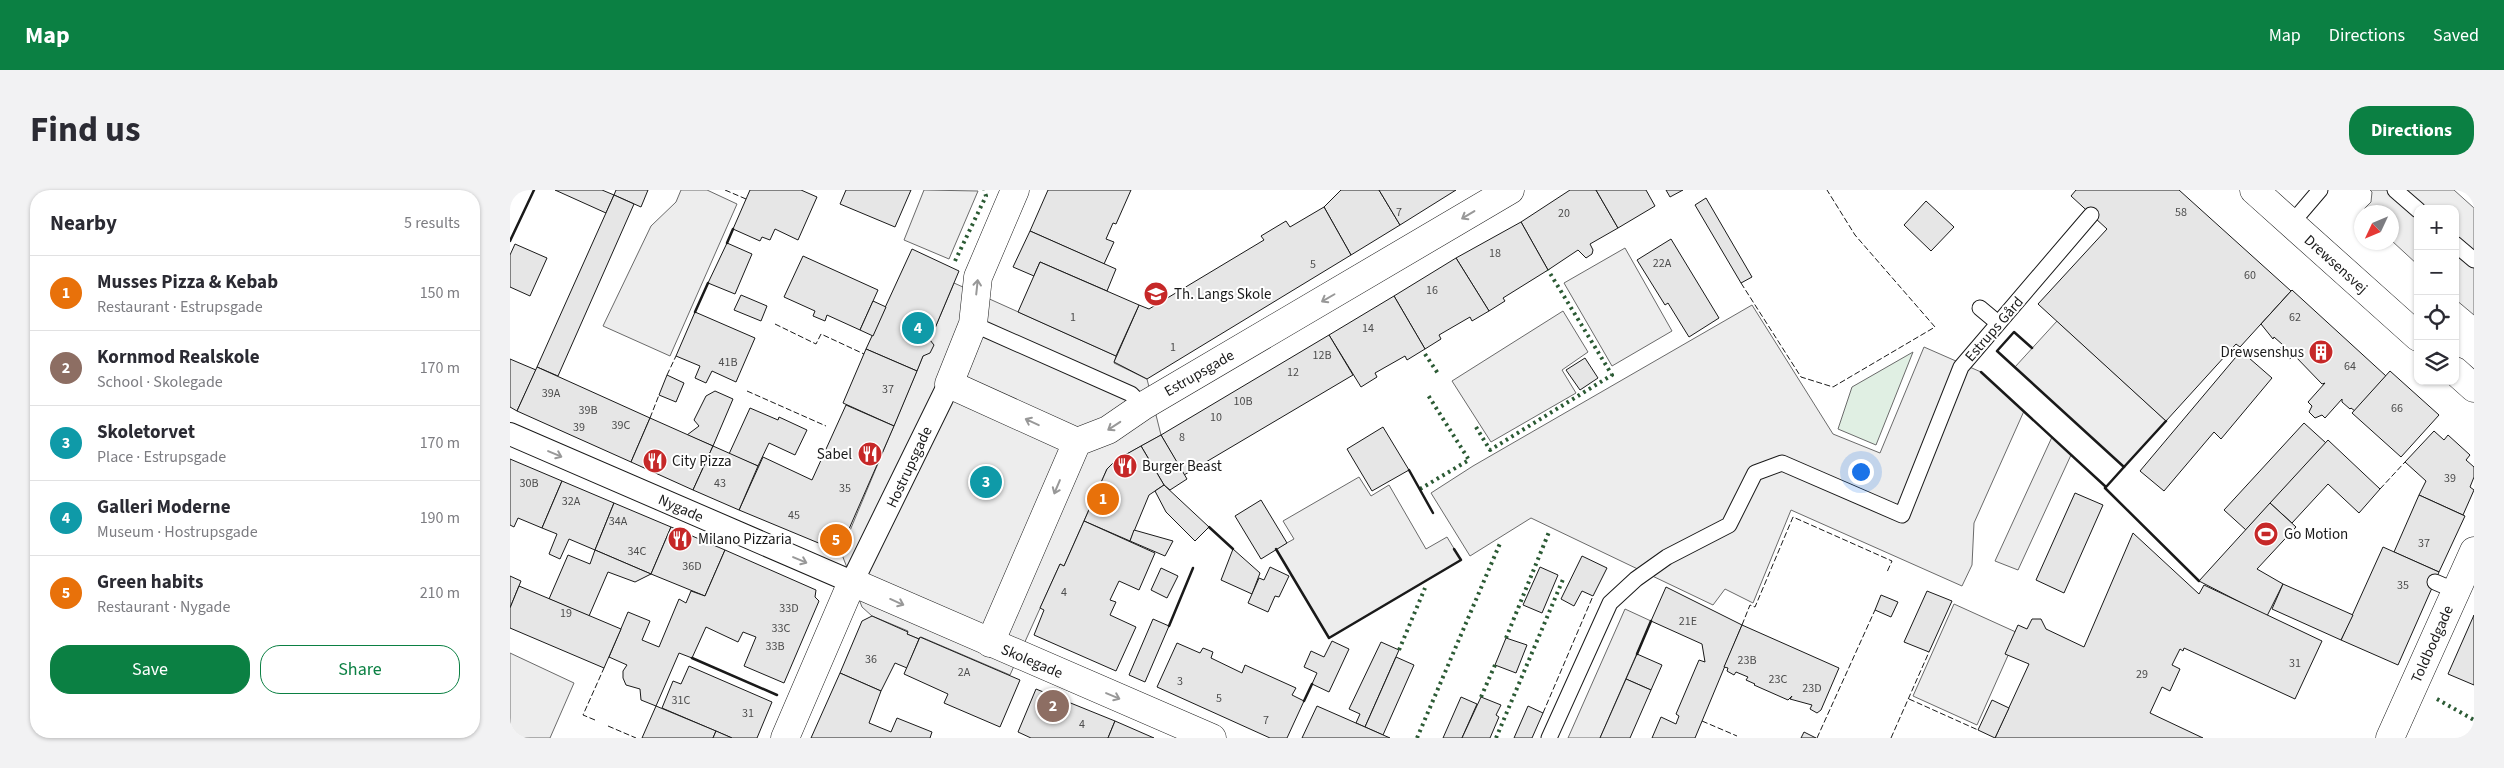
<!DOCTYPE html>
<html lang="en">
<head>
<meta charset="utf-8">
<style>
	body { margin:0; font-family:"Source Sans 3",sans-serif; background:#f2f2f3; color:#2b2b33 }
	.controls { position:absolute; right:15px; top:15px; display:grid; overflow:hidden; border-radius:10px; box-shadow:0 1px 4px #0004 }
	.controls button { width:45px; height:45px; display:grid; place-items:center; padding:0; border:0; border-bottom:1px solid #e1e1e2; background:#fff; color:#2b2b33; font:25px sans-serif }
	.compass { position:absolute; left:1844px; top:15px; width:45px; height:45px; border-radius:50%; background:#fff; box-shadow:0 1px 4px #0004; rotate:226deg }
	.you { position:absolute; left:1350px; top:281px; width:18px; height:18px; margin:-12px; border:4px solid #fff; border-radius:50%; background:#1a73e8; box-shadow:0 0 0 8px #1a73e833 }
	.badge { display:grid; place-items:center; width:32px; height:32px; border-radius:50%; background:#0b8043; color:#fff; font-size:16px; font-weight:700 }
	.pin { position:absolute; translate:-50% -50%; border:2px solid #fff; box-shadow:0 1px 5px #0006 }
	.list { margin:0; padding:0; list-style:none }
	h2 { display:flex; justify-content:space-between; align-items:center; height:65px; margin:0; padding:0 20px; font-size:21px }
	h2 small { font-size:16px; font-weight:400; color:#7c7c81 }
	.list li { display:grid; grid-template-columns:32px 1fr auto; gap:15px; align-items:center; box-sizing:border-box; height:75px; padding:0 20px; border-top:1px solid #e1e1e2 }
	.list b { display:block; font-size:19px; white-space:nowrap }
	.list p { margin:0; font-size:16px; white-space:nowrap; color:#7c7c81 }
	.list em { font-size:16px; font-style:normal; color:#7c7c81 }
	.actions { display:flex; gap:10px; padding:15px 20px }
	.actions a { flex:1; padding:11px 0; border:1px solid #0b8043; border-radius:20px; text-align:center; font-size:18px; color:#0b8043 }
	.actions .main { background:#0b8043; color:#fff }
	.icon { flex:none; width:28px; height:28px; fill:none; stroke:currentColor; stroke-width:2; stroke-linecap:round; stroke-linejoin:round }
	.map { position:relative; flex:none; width:1964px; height:548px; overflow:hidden; border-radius:20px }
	header { display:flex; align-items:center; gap:30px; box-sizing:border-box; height:70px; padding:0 25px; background:#0b8043; color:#fff }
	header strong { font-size:24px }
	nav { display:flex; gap:28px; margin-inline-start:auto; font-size:18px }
	.intro { display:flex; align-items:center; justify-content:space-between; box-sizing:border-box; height:120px; padding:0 30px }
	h1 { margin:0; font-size:35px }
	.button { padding:12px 22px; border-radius:20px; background:#0b8043; color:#fff; font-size:18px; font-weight:700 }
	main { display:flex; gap:30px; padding:0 30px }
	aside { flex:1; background:#fff; border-radius:20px; box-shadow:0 1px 4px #0004 }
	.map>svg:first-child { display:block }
	.green { fill:#e0efe3; stroke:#6a6a6a }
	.parking { fill:#ededed; stroke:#6a6a6a }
	.building { fill:#e6e6e6; stroke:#1a1a1a }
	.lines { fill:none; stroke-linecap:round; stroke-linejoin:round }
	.service-casing { stroke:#1a1a1a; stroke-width:17 }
	.pedestrian-casing { stroke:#1a1a1a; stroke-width:24 }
	.minor-casing { stroke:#1a1a1a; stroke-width:29 }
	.service { stroke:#fff; stroke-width:15 }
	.pedestrian { stroke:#fff; stroke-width:22 }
	.minor { stroke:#fff; stroke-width:28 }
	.hedge { stroke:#2b5a34; stroke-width:4; stroke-dasharray:2.5 4; stroke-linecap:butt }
	.fence { stroke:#1a1a1a; stroke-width:1; stroke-dasharray:6 2.5; stroke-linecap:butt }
	.wall { stroke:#1a1a1a; stroke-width:2.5 }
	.oneway { stroke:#989898 }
	.labels { text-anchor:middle; stroke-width:4; stroke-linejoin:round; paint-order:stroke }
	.number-label { font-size:12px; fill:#4d4d4d }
	.street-label { font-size:15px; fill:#1a1a1a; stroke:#fff }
	.poi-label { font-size:15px; fill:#1a1a1a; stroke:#fff; text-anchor:start }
</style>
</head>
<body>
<header>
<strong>Map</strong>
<nav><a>Map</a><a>Directions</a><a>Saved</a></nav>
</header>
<div class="intro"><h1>Find us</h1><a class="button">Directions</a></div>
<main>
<aside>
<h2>Nearby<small>5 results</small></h2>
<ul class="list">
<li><span class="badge" style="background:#e8710a">1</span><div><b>Musses Pizza &amp; Kebab</b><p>Restaurant · Estrupsgade</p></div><em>150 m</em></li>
<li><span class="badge" style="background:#8d6e63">2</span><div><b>Kornmod Realskole</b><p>School · Skolegade</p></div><em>170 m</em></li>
<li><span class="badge" style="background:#0f9aa8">3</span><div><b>Skoletorvet</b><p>Place · Estrupsgade</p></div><em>170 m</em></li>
<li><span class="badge" style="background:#0f9aa8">4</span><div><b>Galleri Moderne</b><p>Museum · Hostrupsgade</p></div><em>190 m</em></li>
<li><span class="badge" style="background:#e8710a">5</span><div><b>Green habits</b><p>Restaurant · Nygade</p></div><em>210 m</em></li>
</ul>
<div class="actions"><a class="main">Save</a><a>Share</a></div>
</aside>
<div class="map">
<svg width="1964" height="548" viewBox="0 0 1964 548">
	<rect width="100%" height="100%" fill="#fff"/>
	<path class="green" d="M1403,162L1366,255L1328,239L1342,197Z"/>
	<g class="parking">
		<path d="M171,0H197L227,14L160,166L93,136L141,36L166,12Z"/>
		<path d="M414,0L468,1L439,69L394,50Z"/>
		<path d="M1860,0H1944L1964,18V125L1945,109V19H1908V75L1882,51V22L1850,23L1861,12L1862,2Z"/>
		<path d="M1115,58L1162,141L1102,176L1054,93Z"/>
		<path d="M444,93L606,166L604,173L637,189L651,245L606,270L597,279L554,376L550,374L500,485L411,447L409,449L397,444L398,441L362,426L352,417L331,362L413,166L423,155L420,150Z"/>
		<path d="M1242,115L1323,244L1370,263L1414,157L1471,182L1514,221L1464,333L1462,375L1452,396L1281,320L1243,413L1215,399L1203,415L1021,328L960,366L921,303L963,276Z"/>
		<path d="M1053,121L1078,162L1052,180L1066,203L981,252L942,191Z"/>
		<path d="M1547,131L1656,231L1614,277L1505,177Z"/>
		<path d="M1542,247L1561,265L1508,380L1485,371Z"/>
		<path d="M849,287L861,306L879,295L916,359L937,347L951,370L819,448L766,359L784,349L773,331Z"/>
		<path d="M1444,414L1508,443L1467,535L1403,506Z"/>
		<path d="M1115,419L1141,431L1090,548H1058Z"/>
		<path d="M0,463L64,493L40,548H0Z"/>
	</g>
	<g class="building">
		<path d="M45,0H92L104,5L96,23Z"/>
		<path d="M106,0H138L131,17L104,5Z"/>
		<path d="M240,0H291L307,7L288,50L265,39L260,50L252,47L250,51L223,39Z"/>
		<path d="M336,0H401L385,37L330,14Z"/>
		<path d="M538,0H621L606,34L603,33L596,49L604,52L594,74L520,41Z"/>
		<path d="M831,0H869L890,35L841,65L814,17Z"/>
		<path d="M869,0H946L890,35Z"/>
		<path d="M1060,0H1086L1108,38L1080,54L1083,60L1082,64L1076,68L1068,60L1038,80L1011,32Z"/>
		<path d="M1086,0H1136L1145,16L1108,38Z"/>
		<path d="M1156,0H1173L1160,7Z"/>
		<path d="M1566,0H1669L1781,101L1730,157L1726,154L1656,231L1528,114L1597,39L1561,6Z"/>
		<path d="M104,5L124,14L48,186L27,177Z"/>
		<path d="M1196,8L1242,87L1231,93L1185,15Z"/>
		<path d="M1416,11L1444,37L1421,61L1394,35Z"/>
		<path d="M814,17L841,65L637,189L604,172L629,115L639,119L754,50L751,46L776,31L780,37Z"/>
		<path d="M1011,32L1038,80L993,108L995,111L979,121L946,68Z"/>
		<path d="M520,41L606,79L597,101L530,72L524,86L503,77Z"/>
		<path d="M1161,49L1209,128L1179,147L1158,113L1155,115L1127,70Z"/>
		<path d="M217,53L242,64L225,104L198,93Z"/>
		<path d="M5,54L37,68L20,106L0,97V65Z"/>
		<path d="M402,59L449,81L420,150L424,155L420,163L413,166L407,181L356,159Z"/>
		<path d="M293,66L368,100L350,140L317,125L315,131L303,126L305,121L274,107Z"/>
		<path d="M946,68L979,121L962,131L960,127L929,145L931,149L915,159L884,106Z"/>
		<path d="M530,72L629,115L606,166L508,122Z"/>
		<path d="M1782,100L1876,186L1845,221L1841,218L1840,219L1832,212V209L1815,228L1812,225L1805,228L1799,222L1802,216L1798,212L1815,193L1812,194L1784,165L1780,169L1769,160L1773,155L1764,147L1763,149L1751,134Z"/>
		<path d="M231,105L257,116L251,131L224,120Z"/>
		<path d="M884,106L915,159L897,170L895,166L865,183L867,187L851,197L819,145Z"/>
		<path d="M363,111L376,117L363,146L350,140Z"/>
		<path d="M185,122L245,148L226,192L202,181L196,193L185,188L190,176L166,166Z"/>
		<path d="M819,145L843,185L674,285L651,245Z"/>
		<path d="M356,159L407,181L384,236L333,213Z"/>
		<path d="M1731,161L1762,188L1711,249L1704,242L1654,301L1630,281Z"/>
		<path d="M1075,168L1088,188L1070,200L1056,180Z"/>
		<path d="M0,169L26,180L7,221L0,217Z"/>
		<path d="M27,177L140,228L121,272L7,221Z"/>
		<path d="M1880,181L1929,225L1891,267L1842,223Z"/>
		<path d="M157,185L174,193L166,212L149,205Z"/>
		<path d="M205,201L223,209L203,256L177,245L189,236L184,230L196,206Z"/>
		<path d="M336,215L384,236L332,355L323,359L229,320L253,267L302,290Z"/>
		<path d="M240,218L268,230L269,227L297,240L285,265L259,253L248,276L219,264Z"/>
		<path d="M140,228L203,256L183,300L121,272Z"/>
		<path d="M1794,233L1816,253L1736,340L1714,320Z"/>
		<path d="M873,237L899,280L862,301L837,259Z"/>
		<path d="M1924,241L1934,250L1938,245L1960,265L1956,270L1964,277V287L1960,297L1964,300L1953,325L1909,305L1916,291L1895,272Z"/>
		<path d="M651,245L677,289L660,300L654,295L631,256Z"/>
		<path d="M1818,250L1870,299L1849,323L1818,294L1782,333L1760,313Z"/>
		<path d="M203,256L248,276L229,320L183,300Z"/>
		<path d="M631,256L654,295L639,305L620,351L574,331L597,279L606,270Z"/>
		<path d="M0,269L52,291L32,338L8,328L4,337L0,335Z"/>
		<path d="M52,291L104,313L85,360L59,349L50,369L39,364L47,344L32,338Z"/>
		<path d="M654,295L699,337L685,351L656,322L645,301Z"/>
		<path d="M1565,303L1593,315L1554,403L1526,390Z"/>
		<path d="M1909,305L1955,326L1929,382L1884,362Z"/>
		<path d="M751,310L777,353L751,369L725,326Z"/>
		<path d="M104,313L161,337L141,384L85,360Z"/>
		<path d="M1760,313L1786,337L1747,379L1773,394L1757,426L1689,391Z"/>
		<path d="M574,331L645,363L629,400L609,391L600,410L606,412L600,425L626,437L606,481L524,445L534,420L530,418L550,374L554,376Z"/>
		<path d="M161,337L215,360L195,406L141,384Z"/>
		<path d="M624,340L663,351L655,366L620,351Z"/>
		<path d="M1623,343L1689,404L1694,395L1812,451L1785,509L1674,458L1673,461L1670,459L1662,475L1670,479L1660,501L1652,497L1640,523L1693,548H1485L1519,474L1495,464L1508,435L1517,439L1522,429H1531L1536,439L1574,457Z"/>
		<path d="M1873,357L1929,382L1888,475L1831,450Z"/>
		<path d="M723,359L750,383L742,404L711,390Z"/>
		<path d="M85,360L141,384L125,392L98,382L79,426L39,409L58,365L80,374Z"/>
		<path d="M215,360L306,400L305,407L309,411L274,493L234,476L246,447L233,442L228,452L196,437L182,468L169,463L146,516L131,510L130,499L116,495L113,488V481L117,475L99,467L118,422L140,431L132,450L149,457L169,409L176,413L181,401L195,406Z"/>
		<path d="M1072,366L1097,378L1083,406L1072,401L1064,416L1051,409Z"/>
		<path d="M760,377L779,386L769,407L765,406L758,422L738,413L749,388L754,390Z"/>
		<path d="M1030,377L1048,385L1032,423L1013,415Z"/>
		<path d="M651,378L668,386L657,408L641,400Z"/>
		<path d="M0,386L11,391L0,418Z"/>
		<path d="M1773,394L1843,425L1831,450L1762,419Z"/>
		<path d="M9,396L111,439L94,478L0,438V418Z"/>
		<path d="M1156,397L1232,435L1185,548H1142L1151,527L1166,534L1169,526L1166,524L1189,470L1195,472L1192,454L1141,431Z"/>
		<path d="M1417,401L1442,411L1419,462L1394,452Z"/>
		<path d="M1371,405L1388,412L1381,427L1365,420Z"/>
		<path d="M1964,425V495L1938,484Z"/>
		<path d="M362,426L398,442L397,444L409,449L397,478L385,473L371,501L330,483L352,431Z"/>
		<path d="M643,429L659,436L635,492L619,485Z"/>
		<path d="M1232,435L1329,478L1311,520L1307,523L1300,519L1302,515L1280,509L1282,506L1278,510L1244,495L1245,494L1236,490L1238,487L1226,482L1224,485L1217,481L1218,478L1214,477Z"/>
		<path d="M410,447L510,490L490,537L434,513L438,504L394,484Z"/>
		<path d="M996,448L1017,455L1006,483L985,475Z"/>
		<path d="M822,451L839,459L819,502L802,494L807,483L794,477L801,461L814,467Z"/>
		<path d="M871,452L889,460L855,537L846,533L850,524L839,519Z"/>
		<path d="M667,453L690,463L693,458L703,462L701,468L732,483L735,475L786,498L782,505L794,511L777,548H760L647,497Z"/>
		<path d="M1127,464L1152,475L1141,500L1116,489Z"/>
		<path d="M886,467L904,475L873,545L855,537Z"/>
		<path d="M179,476L262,512L247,548H222L152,518L163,491L171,494Z"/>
		<path d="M330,483L371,501L359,533L381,542L387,528L422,542L420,548H301Z"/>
		<path d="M1116,489L1141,500L1120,548H1090Z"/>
		<path d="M526,499L605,531L598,548H521L508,542Z"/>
		<path d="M951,507L967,514L952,548H933Z"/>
		<path d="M971,507L991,515L986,525L989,527L980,548H952Z"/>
		<path d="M1482,510L1499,518L1485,548L1468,540Z"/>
		<path d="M146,516L206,541L203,548H132Z"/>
		<path d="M807,516L855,537L880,548H792Z"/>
		<path d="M1018,516L1033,523L1022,548H1004Z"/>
		<path d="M605,531L644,548H598Z"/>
		<path d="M206,541L222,548H203Z"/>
		<path d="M1294,542L1306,548H1291Z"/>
	</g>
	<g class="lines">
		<defs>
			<g id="service">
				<path d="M1885,0L1908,20"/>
				<path d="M1781,34L1810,0"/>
				<path d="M1945,54L1964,70"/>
				<path d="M1470,118L1488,133"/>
				<path d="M463,134L621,204L633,216"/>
				<path d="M1925,392L1946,401"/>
				<path d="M1039,548L1100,413L1126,389L1157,367L1219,335L1245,283L1272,273L1392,325L1451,177L1581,25"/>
			</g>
			<path id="pedestrian" d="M0,244L342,392L439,194"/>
			<g id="minor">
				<path d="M505,0L468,87L463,134L439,194L567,252"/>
				<path d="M1744,0L1908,147"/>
				<path d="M1945,181L1964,198"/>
				<path d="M480,453L567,252L598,240L633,216L1000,0"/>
				<path d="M275,548L342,392L702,548"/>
				<path d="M1880,548L1964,361"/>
			</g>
		</defs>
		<use href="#service" class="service-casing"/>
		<use href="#pedestrian" class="pedestrian-casing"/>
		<use href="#minor" class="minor-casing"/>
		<use href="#service" class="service"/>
		<use href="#pedestrian" class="pedestrian"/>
		<use href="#minor" class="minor"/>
		<g class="hedge">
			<path d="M445,71L476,6L474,0"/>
			<path d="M915,164L929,185"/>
			<path d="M966,237L980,260L1102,185L1038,80"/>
			<path d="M910,299L959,270L918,205"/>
			<path d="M996,448L1039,342"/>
			<path d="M889,460L915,398"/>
			<path d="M971,507L985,475"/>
			<path d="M1927,509L1964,530"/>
			<path d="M907,548L991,351"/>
			<path d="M986,548L1054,387"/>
		</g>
		<g class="fence">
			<path d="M215,0L236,9"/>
			<path d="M1231,93L1291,187L1323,197L1425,137L1345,45L1317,0"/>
			<path d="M265,134L306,154L311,144L354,164"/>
			<path d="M157,185L166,166"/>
			<path d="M237,201L316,236"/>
			<path d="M140,228L149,205"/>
			<path d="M1595,298L1596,297"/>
			<path d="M1870,299L1895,272"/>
			<path d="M1232,435L1240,415L1245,417L1283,327L1382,371L1377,382"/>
			<path d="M1399,509L1468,540"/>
			<path d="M1033,523L1083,406"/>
			<path d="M85,530L73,525L94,478"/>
			<path d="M1192,531L1227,546"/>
			<path d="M98,536L126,548"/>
			<path d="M1307,548L1365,420"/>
			<path d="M1381,548L1419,462"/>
		</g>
		<g class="wall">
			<path d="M0,51L24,0"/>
			<path d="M217,53L223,39"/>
			<path d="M185,122L198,93"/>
			<path d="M1522,158L1504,142L1487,161L1614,277L1656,231"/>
			<path d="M1471,182L1596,297L1614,277"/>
			<path d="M899,280L923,323"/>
			<path d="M1595,298L1689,391"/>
			<path d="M699,337L723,359"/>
			<path d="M766,359L819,448L951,370L944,359"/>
			<path d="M659,436L683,378"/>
			<path d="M1127,464L1141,431"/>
			<path d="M182,468L267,505"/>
			<path d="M794,511L802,494"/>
		</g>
	</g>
	<defs><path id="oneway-shaft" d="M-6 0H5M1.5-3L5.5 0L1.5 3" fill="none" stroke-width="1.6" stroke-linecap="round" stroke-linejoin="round" transform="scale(1.25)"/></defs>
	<g class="oneway">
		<use href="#oneway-shaft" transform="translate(958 25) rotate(149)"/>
		<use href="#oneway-shaft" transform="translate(467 97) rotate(-84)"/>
		<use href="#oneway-shaft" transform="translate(818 108) rotate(150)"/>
		<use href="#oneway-shaft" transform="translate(522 232) rotate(-155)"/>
		<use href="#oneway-shaft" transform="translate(604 236) rotate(147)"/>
		<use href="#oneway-shaft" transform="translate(45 264) rotate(23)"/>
		<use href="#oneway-shaft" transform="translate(547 297) rotate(113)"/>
		<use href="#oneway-shaft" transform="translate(290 370) rotate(23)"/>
		<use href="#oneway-shaft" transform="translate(387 412) rotate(24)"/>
		<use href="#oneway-shaft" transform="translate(603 506) rotate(23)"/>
	</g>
	<defs>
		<symbol id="school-disc" viewBox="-11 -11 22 22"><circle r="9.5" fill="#c62828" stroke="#fff"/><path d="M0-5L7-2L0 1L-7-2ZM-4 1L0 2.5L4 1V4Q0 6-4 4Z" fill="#fff"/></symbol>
		<symbol id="building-disc" viewBox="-11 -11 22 22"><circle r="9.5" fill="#c62828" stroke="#fff"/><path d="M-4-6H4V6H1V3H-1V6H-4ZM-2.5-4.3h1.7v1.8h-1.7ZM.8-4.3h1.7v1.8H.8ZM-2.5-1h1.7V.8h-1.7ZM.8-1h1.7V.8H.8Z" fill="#fff"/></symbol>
		<symbol id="restaurant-disc" viewBox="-11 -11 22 22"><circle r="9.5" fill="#c62828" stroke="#fff"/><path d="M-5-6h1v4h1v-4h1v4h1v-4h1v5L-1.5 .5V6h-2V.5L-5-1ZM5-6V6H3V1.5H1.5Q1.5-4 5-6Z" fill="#fff"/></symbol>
		<symbol id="stadium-disc" viewBox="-11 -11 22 22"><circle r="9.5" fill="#c62828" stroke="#fff"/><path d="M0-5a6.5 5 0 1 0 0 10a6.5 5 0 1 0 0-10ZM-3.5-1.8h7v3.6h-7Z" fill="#fff"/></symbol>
	</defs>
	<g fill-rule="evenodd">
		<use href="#school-disc" x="632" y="90" width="28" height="28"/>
		<use href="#building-disc" x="1797" y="148" width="28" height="28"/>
		<use href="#restaurant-disc" x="346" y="250" width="28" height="28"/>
		<use href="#restaurant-disc" x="131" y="257" width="28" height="28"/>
		<use href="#restaurant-disc" x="601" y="262" width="28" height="28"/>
		<use href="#stadium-disc" x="1742" y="330" width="28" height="28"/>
		<use href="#restaurant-disc" x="156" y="335" width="28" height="28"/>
	</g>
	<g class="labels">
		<g class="number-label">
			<text x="889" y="26">7</text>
			<text x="1671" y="26">58</text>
			<text x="1054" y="27">20</text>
			<text x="985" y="67">18</text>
			<text x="1152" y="77">22A</text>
			<text x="803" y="78">5</text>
			<text x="1740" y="89">60</text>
			<text x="922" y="104">16</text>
			<text x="563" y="131">1</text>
			<text x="1785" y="131">62</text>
			<text x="858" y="142">14</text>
			<text x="663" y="161">1</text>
			<text x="812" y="169">12B</text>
			<text x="218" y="176">41B</text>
			<text x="1840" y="180">64</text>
			<text x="783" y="186">12</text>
			<text x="378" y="203">37</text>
			<text x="41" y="207">39A</text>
			<text x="733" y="215">10B</text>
			<text x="1887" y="222">66</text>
			<text x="78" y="224">39B</text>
			<text x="706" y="231">10</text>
			<text x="111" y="239">39C</text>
			<text x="69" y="241">39</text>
			<text x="672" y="251">8</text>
			<text x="1940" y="292">39</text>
			<text x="19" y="297">30B</text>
			<text x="210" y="297">43</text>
			<text x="335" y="302">35</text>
			<text x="61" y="315">32A</text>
			<text x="284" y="329">45</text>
			<text x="108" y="335">34A</text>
			<text x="1914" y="357">37</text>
			<text x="127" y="365">34C</text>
			<text x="182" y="380">36D</text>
			<text x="1893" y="399">35</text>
			<text x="554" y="406">4</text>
			<text x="279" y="422">33D</text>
			<text x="56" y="427">19</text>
			<text x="1178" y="435">21E</text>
			<text x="271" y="442">33C</text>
			<text x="265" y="460">33B</text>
			<text x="361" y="473">36</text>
			<text x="1237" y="474">23B</text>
			<text x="1785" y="477">31</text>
			<text x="454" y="486">2A</text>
			<text x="1632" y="488">29</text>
			<text x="1268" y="493">23C</text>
			<text x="670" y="495">3</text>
			<text x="1302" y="502">23D</text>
			<text x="709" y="512">5</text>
			<text x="171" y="514">31C</text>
			<text x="238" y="527">31</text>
			<text x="756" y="534">7</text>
			<text x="572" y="538">4</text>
		</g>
		<g class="street-label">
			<text transform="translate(1826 74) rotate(42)" y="5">Drewsensvej</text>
			<text transform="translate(1484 139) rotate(-49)" y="5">Estrups Gård</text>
			<text transform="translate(689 183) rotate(-30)" y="5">Estrupsgade</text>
			<text transform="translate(399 277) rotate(-65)" y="5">Hostrupsgade</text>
			<text transform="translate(171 318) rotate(24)" y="5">Nygade</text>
			<text transform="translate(1922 454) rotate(-66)" y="5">Toldbodgade</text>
			<text transform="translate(522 471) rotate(23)" y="5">Skolegade</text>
		</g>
		<g class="poi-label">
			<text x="664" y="109">Th. Langs Skole</text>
			<text x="1794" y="167" text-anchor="end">Drewsenshus</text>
			<text x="342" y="269" text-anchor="end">Sabel</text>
			<text x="162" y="276">City Pizza</text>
			<text x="632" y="281">Burger Beast</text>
			<text x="1774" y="349">Go Motion</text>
			<text x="188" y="354">Milano Pizzaria</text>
		</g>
	</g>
</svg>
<div class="controls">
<button>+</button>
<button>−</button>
<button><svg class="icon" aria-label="locate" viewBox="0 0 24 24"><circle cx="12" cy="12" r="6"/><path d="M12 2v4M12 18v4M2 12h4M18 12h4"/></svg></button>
<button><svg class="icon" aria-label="layers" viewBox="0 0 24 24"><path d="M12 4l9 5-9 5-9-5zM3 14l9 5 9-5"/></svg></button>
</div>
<svg class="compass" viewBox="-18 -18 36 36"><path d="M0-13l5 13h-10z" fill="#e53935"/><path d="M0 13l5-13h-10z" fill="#7c7c81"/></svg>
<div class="you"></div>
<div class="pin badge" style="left:593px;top:309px;background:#e8710a">1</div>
<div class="pin badge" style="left:543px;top:516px;background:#8d6e63">2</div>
<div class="pin badge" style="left:476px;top:292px;background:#0f9aa8">3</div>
<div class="pin badge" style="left:408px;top:138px;background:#0f9aa8">4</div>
<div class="pin badge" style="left:326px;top:350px;background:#e8710a">5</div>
</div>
</main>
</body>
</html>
